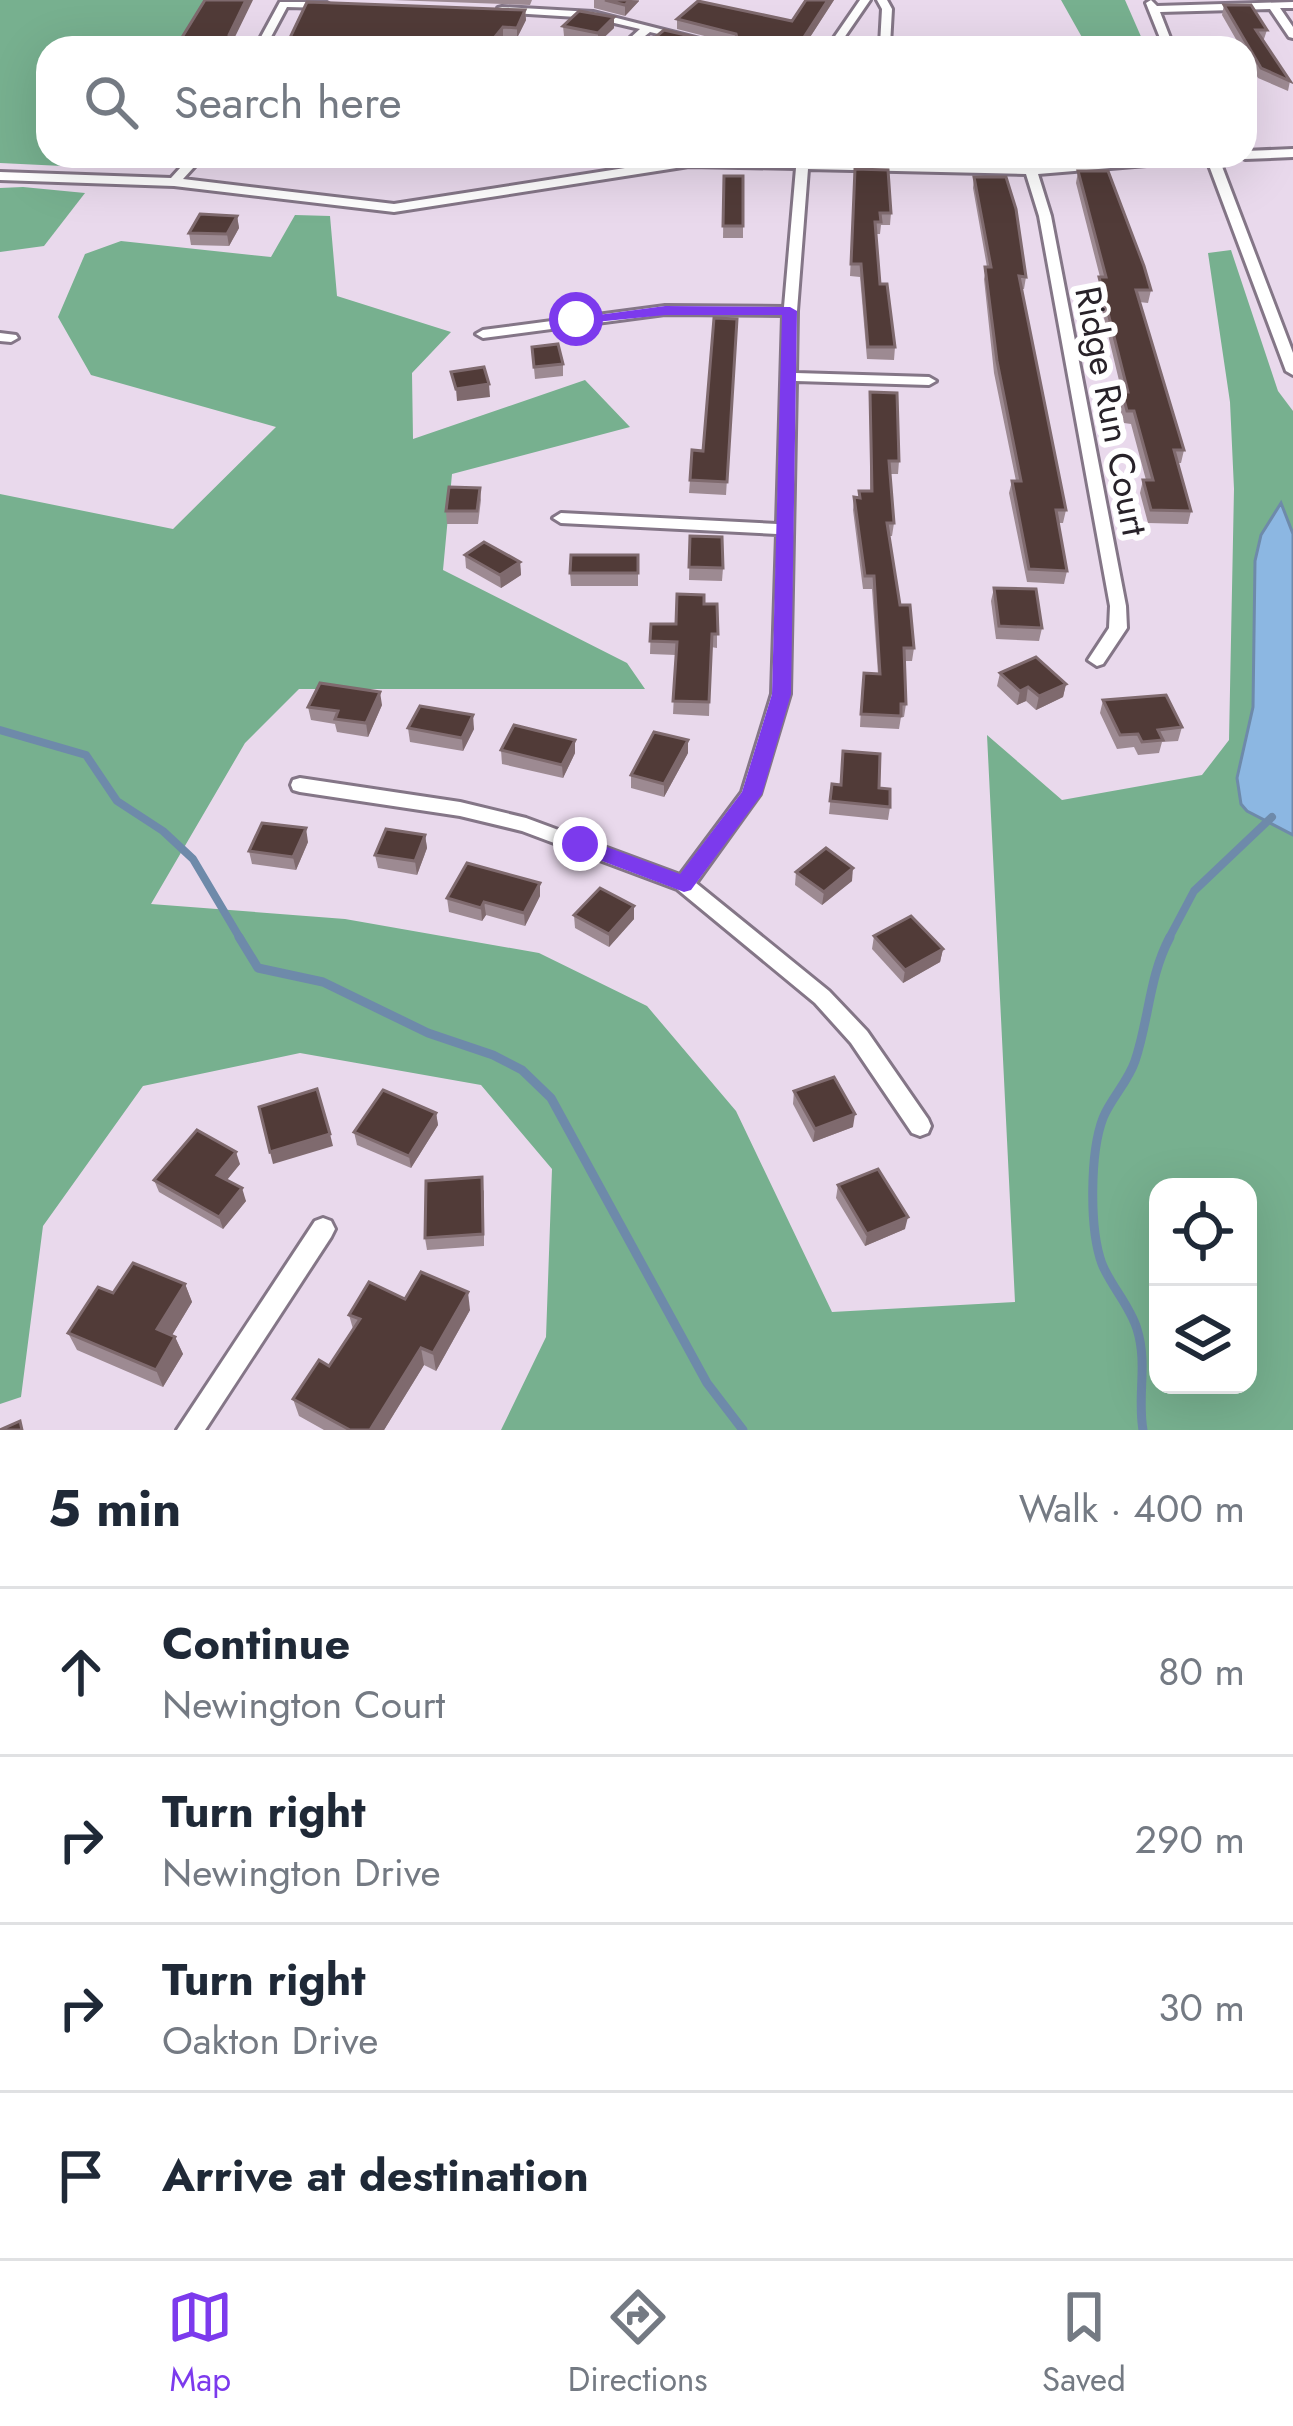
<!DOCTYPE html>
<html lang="en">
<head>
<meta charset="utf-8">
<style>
	body { margin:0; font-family:Jost,sans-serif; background:#f6f6f7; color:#1f2937 }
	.controls { position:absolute; right:36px; bottom:36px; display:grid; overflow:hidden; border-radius:24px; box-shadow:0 12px 48px #0002 }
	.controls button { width:108px; height:108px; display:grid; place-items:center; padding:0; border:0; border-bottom:3px solid #e0e1e3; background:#fff; color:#1f2937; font:60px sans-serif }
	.stop { position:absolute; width:36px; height:36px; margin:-27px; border:9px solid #7c3aed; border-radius:50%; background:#fff }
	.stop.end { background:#7c3aed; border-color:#fff; box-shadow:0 3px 12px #0008 }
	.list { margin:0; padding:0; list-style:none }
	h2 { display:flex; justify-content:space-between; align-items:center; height:156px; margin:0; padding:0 48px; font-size:51px }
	h2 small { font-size:39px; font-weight:400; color:#747a83 }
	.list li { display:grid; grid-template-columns:78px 1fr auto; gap:36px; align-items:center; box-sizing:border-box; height:168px; padding:0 48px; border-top:3px solid #e0e1e3 }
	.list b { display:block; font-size:45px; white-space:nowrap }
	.list p { margin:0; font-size:39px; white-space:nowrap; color:#747a83 }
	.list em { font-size:39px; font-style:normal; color:#747a83 }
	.icon { flex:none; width:66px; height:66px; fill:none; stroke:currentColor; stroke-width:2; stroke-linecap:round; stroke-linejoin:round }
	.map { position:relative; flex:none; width:1293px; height:1430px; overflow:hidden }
	.search { position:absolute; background:#fff; box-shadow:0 12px 48px #0002; left:36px; right:36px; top:36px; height:132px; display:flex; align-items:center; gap:30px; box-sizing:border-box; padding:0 42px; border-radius:36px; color:#747a83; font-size:45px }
	.sheet { height:828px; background:#fff }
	nav { display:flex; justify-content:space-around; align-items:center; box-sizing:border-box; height:168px; border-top:3px solid #e0e1e3; background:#fff; font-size:33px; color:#747a83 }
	nav a { display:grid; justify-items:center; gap:6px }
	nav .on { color:#7c3aed }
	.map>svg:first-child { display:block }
	.forest { fill:#77b08f; fill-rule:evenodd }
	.water { fill:#8cb7e2; stroke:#6e8aaa; stroke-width:3 }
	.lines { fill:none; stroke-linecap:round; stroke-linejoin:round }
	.stream-far1 { stroke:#6e8aaa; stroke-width:8 }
	.stream { stroke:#6e8aaa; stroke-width:9 }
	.street-casing { stroke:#847687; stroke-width:6 }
	.street { fill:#fff; fill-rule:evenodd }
	.wall { fill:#9d8a92 }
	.shaded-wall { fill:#7f6a6e }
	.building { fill:#513b38; stroke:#7f6a6e; stroke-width:3 }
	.route { fill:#7c3aed }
	.labels { text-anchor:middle; stroke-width:12; stroke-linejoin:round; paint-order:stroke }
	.street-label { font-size:36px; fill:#282229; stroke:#fff }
</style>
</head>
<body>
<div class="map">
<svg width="1293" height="1430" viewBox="0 0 1293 1430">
	<rect width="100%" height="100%" fill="#e9d9ec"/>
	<g class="forest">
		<path d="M0,0H210L178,48H48V156H99L83,167L0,163Z"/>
		<path d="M1061,0H1125L1146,48H1088Z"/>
		<path d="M23,187L85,193L44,246L0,252V188Z"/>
		<path d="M295,215L330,216L337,296L451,332L412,373L413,439L585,380L630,427L452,474L443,570L627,663L645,689H299L245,743L151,904L345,919L539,953L647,1006L736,1111L832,1312L1015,1302L987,735L1062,800L1202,775L1229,740L1234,489L1230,402L1208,253L1231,250L1278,391L1293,411V1430H501L546,1337L552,1169L481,1085L300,1053L143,1086L43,1226L21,1397L0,1404V494L173,529L276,427L91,375L58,317L85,254L121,241L271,257ZM1158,1187H1248V1385H1158Z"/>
	</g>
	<path class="water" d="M1281,503L1293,534V835L1247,811L1241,804L1237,778L1253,707L1255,561L1261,535Z"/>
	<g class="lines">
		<g class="stream-far1">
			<path d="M0,730L86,755L117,801L163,831L193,859L241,940"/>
			<path d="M1168,940L1194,891L1272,817"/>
		</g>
		<g class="stream">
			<path d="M239,937L258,968L323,982L428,1033L493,1055L522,1070L551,1098L707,1383L743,1430"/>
			<path d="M1143,1430C1137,1396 1148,1364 1137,1329C1130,1306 1111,1286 1102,1264C1089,1229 1090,1152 1103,1118C1111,1098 1128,1082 1135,1061C1149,1020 1149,976 1170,937"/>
		</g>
		<defs>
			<g id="street">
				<path d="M860,0H870L837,48H827Z"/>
				<path d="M877,0H887L892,9L890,45L886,48L880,45L882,9Z"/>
				<path d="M1151,0L1157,6L1293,2V8H1280L1293,27V38L1289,37L1270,9L1160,12L1174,48H1164L1146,3Z"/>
				<path d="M280,2H325L330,5L325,8L287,7L265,48H255Z"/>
				<path d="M502,7L593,12L735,48H717L650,32L630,48H619L640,29L593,18L498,12V8Z"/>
				<path d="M1293,149V157L1245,159L1240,156H1245V151Z"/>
				<path d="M191,156H204L183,179L394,204L689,158L797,161V156H809L808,162L1031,167L1169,156H1218L1293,353V375L1286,371L1207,160L1038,174L1051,216L1126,606L1127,628L1103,664L1097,666L1088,660L1109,628L1110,606L1039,216L1026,174L808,169L797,311L796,373L929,377L936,381L929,385L796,381L790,694L760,794L696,883L829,991L867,1031L928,1119L931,1126L928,1133L920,1136L912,1133L851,1043L815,1003L677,889L522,831L460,816L300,792L293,790L291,785L293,780L300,778L460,802L526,818L680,875L742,792L772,694L777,534L561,523L553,518L561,513L777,524L783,315L665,314L483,338L476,334L483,330L665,306L784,307L796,168L689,166L394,212L174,186L0,180V172L171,178Z"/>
				<path d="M0,333L16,335L18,338L11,342L0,341Z"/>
				<path d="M323,1218L331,1221L335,1229L331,1237L205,1430H177L315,1221Z"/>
			</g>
		</defs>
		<use href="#street" class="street-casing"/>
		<use href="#street" class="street"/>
	</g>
	<g class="wall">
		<path d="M392,0H532L530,5Z"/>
		<path d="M594,0H639V1L625,16L594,8Z"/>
		<path d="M806,0H834L803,48H645V46L728,42L677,29V19L792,21Z"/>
		<path d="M1224,5L1267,30L1264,39H1262L1290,81L1288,91L1258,78L1245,55V48H1241L1222,15Z"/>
		<path d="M525,10L526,20L517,38H503L495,48H288L287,44Z"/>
		<path d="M614,17V28L598,43L564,36L563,26Z"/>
		<path d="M855,169L891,213L890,225H881L880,234H876L880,284L895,347L894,360L867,359L860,277L850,276Z"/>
		<path d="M1078,171L1151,290L1148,303L1139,302L1184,450L1181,463H1177L1191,511L1188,524L1148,523L1140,493L1143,480H1146L1131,424L1124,423L1119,405L1122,393L1097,289L1100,277L1076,183Z"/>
		<path d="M724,176H743V238H723Z"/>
		<path d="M974,177L1026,277L1024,289H1022L1066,510L1063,523H1058L1067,571L1064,584L1027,582L1009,493L1012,481H1016L994,373L984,279L987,267L973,188Z"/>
		<path d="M237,216L239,228L229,246L191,245L189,233Z"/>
		<path d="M737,319L726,495L689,493L690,480L703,451Z"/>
		<path d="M532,347L563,364V376L535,379Z"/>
		<path d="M870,392L899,461L898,474H890L894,523L892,536H889L900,605L914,648L912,661H905L906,704L904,717H901L899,729L860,727L862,686L878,674L872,589H863L853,510L854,497L859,498V491H870Z"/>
		<path d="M480,488L481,500L478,524H447L446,511Z"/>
		<path d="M690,536L723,568L722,581L689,580Z"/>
		<path d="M465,555L520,562L521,575L501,588L466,568Z"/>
		<path d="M638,555V586H571L570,573Z"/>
		<path d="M994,588L1042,628L1039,641L996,639L991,601Z"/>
		<path d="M704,604H717V648L711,647L709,716L673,714L676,655L650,654L651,624H676Z"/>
		<path d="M1000,673L1066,684L1063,697L1036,710L1026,701L1017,705L997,686Z"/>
		<path d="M1103,700L1182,727L1178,741L1162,742L1159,753L1138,755L1134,747L1117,749L1100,713Z"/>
		<path d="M382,705L368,737L337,732L335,724L311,720L308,707Z"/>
		<path d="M408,728L474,729L463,751L410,742Z"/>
		<path d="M501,750L575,753L563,778L502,764Z"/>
		<path d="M688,753L664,797L631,788V775Z"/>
		<path d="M832,784L879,788L890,807L888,820L829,814Z"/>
		<path d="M425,835L427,848L417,875L378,868L375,855Z"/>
		<path d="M308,842L296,870L252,864L249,851Z"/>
		<path d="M796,872L852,881L822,905L795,885Z"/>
		<path d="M540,883V896L525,926L486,915L482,921L449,912L447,898Z"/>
		<path d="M634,906V919L609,947L575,928L574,915Z"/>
		<path d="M874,936L943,949L940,962L903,983L872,949Z"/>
		<path d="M794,1091L853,1127L813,1142L793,1104Z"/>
		<path d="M436,1113L438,1125L411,1168L357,1145L354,1132Z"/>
		<path d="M240,1164L227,1180L246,1201L223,1229L159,1192L154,1180Z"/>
		<path d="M838,1185L905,1229L865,1246L836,1198Z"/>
		<path d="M484,1190V1246L427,1250L425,1238Z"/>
		<path d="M185,1284L192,1302L172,1335L175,1337L183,1354L163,1387L77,1350L68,1333L113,1293Z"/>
		<path d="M405,1299L470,1310L436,1371L424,1365L384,1430H324L299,1416L293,1399L329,1366L353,1329L349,1315Z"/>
	</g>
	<g class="shaded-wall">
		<path d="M246,0H253L233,41L234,48H228L229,35Z"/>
		<path d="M630,0L639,1L625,16V5Z"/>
		<path d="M828,0H834L803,48H797Z"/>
		<path d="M525,10L526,20L517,38V28Z"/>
		<path d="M614,17V28L598,43V33Z"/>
		<path d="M503,27V38L495,48H486Z"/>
		<path d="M237,216L239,228L229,246L227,234Z"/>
		<path d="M489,384L490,397L457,401L456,389Z"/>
		<path d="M520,562L521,575L501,588L500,575Z"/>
		<path d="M1066,684L1063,697L1036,710L1039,696Z"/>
		<path d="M1028,687L1026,701L1017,705L1020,691Z"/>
		<path d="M380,692L382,705L368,737L366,723Z"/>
		<path d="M473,715L474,729L463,751L462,738Z"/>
		<path d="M575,740V753L563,778L562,765Z"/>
		<path d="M688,740V753L664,797V784Z"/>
		<path d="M306,828L308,842L296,870L293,857Z"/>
		<path d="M425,835L427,848L417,875L415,861Z"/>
		<path d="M853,868L852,881L822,905L824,892Z"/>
		<path d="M540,883V896L525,926L524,913Z"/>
		<path d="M484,902L486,915L482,921L481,908Z"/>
		<path d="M634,906V919L609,947V934Z"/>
		<path d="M943,949L940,962L903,983L905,970Z"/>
		<path d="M436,1113L438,1125L411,1168L409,1156Z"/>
		<path d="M855,1114L853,1127L813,1142L815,1129Z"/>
		<path d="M330,1134L333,1146L273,1164L270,1152Z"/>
		<path d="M236,1152L240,1164L221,1187L217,1175Z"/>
		<path d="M242,1188L246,1201L223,1229L219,1217Z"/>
		<path d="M908,1217L905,1229L865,1246L867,1234Z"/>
		<path d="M185,1284L192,1302L165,1347L157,1329Z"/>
		<path d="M468,1292L470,1310L436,1371L433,1353Z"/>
		<path d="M175,1337L183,1354L163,1387L156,1370Z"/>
		<path d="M421,1348L424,1365L384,1430H370Z"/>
	</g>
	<g class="building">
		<path d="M205,0H246L229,35L233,40L228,48H184L189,39H181Z"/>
		<path d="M605,0H630L625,5Z"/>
		<path d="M806,0H828L797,48H654L645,46L664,30L716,42L738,41L736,34L677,19L698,1L792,21Z"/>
		<path d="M307,2L525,10L517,28L503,27L486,48H292L294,44H287Z"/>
		<path d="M1224,5H1251L1267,30H1256L1290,81L1261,68Z"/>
		<path d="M579,11L614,17L598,33L563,26Z"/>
		<path d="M855,169L888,170L891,213H880L881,222H875L880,284H887L895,347H868L861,264H851Z"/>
		<path d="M1078,171H1108L1144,266L1151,290H1136L1184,450H1174L1191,511L1151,510L1143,480H1153L1134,411H1127L1122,392H1128L1099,277H1106Z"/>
		<path d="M724,176H743V226H723Z"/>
		<path d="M974,177H1006L1016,209L1026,277L1019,276L1066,510H1056L1067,571L1029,569L1012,481H1021L997,361L985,267H991Z"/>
		<path d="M200,214L237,216L227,234L189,233Z"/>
		<path d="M714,318L737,319L727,482L690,480L692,450L703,451Z"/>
		<path d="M558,344L563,364L534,367L532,347Z"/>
		<path d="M484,367L489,384L456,389L451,372Z"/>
		<path d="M870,392L897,393L899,461H889L894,523H887L900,605H910L914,648H904L906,704H901V716L861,714L864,673L880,674L874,576H865L854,497L860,498L859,491H872Z"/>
		<path d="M449,487L480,488L477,511H446Z"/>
		<path d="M690,536L722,537L723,568L689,567Z"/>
		<path d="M484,542L520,562L500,575L465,555Z"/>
		<path d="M571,555H638V573H570Z"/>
		<path d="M994,588L1036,589L1042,628L999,626Z"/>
		<path d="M677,594L704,595V604H717L718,634H712L709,702L673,701L677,642L650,641L651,624H676Z"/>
		<path d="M1036,657L1066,684L1039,696L1028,687L1020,691L1000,673Z"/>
		<path d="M320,683L380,692L366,723L335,719L338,711L308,707Z"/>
		<path d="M1166,695L1182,727L1158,730L1163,740L1142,742L1138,734L1120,735L1103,700Z"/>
		<path d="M420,706L473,715L462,738L408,728Z"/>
		<path d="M514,725L575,740L562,765L501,750Z"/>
		<path d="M654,732L688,740L664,784L631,775Z"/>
		<path d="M843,751L880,754L879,788L890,789V807L830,801L832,784L841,785Z"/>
		<path d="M262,823L306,828L293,857L249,851Z"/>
		<path d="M386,829L425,835L415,861L375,855Z"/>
		<path d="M826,848L853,868L824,892L796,872Z"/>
		<path d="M467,863L540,883L524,913L484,902L481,908L447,898Z"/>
		<path d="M600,888L634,906L609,934L574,915Z"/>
		<path d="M911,916L943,949L905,970L874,936Z"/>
		<path d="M834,1077L855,1114L815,1129L794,1091Z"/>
		<path d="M317,1089L330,1134L270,1152L259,1107Z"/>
		<path d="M383,1090L436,1113L409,1156L354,1132Z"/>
		<path d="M197,1130L236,1152L217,1175L242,1188L219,1217L154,1180Z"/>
		<path d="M878,1169L908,1217L867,1234L838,1185Z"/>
		<path d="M482,1177L483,1234L425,1238L426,1181Z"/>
		<path d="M133,1263L185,1284L157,1329L175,1337L156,1370L68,1333L98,1287L113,1293Z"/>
		<path d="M421,1272L468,1292L433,1353L421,1348L370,1430H350L293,1399L319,1360L329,1366L360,1319L349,1315L369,1282L405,1299Z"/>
		<path d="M20,1421L22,1430H0Z"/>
	</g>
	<path class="route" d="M665,306L790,307L797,311L791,694L762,794L691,890L684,892L573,850L570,844L580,837L680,874L742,792L772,694L782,315H665L576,324L568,319Z"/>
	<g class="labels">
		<g class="street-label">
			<text transform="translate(1112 411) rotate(79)" y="13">Ridge Run Court</text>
		</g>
	</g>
</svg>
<div class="controls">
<button><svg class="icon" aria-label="locate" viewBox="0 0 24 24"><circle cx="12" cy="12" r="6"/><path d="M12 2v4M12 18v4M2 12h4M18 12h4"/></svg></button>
<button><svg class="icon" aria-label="layers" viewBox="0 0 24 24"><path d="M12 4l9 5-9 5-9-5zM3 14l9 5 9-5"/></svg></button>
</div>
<div class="stop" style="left:576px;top:319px"></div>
<div class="stop end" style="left:580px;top:844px"></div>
<div class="search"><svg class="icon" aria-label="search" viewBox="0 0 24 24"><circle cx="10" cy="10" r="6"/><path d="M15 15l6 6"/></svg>Search here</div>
</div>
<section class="sheet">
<h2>5 min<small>Walk · 400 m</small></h2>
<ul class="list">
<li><svg class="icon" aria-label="ahead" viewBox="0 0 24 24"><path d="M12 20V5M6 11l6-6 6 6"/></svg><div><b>Continue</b><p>Newington Court</p></div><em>80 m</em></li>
<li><svg class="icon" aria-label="right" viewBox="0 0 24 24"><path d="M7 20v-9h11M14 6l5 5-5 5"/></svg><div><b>Turn right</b><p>Newington Drive</p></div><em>290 m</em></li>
<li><svg class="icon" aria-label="right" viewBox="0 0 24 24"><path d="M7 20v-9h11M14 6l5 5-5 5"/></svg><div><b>Turn right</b><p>Oakton Drive</p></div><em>30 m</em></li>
<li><svg class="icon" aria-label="arrive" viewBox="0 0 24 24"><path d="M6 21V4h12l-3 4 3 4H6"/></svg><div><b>Arrive at destination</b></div></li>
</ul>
</section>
<nav>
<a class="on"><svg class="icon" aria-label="map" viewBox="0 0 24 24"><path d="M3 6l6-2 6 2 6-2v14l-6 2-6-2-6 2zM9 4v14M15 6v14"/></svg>Map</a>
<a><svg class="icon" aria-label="directions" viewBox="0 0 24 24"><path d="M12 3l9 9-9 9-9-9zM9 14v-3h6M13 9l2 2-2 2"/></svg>Directions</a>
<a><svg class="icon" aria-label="saved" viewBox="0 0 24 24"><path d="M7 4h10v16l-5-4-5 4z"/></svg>Saved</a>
</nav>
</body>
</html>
